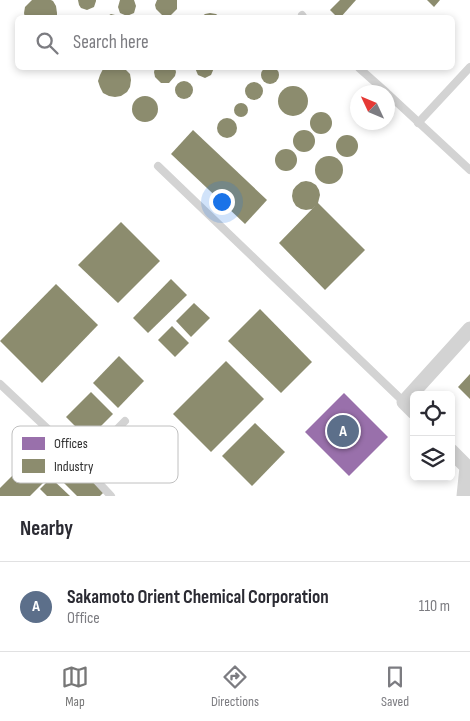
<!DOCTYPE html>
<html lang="en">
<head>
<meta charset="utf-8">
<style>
	body { margin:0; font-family:"Sofia Sans Condensed",sans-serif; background:#f2f2f3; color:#2b2b33 }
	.controls { position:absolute; right:15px; bottom:15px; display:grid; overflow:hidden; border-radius:8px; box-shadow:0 2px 8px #0003 }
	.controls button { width:45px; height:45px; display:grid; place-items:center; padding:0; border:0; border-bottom:1px solid #e1e1e2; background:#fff; color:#2b2b33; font:25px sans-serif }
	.compass { position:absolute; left:350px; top:85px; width:45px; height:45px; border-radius:50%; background:#fff; box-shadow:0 2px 8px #0003; rotate:314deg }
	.you { position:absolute; left:221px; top:201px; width:18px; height:18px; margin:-12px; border:4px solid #fff; border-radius:50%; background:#1a73e8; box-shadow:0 0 0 8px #1a73e833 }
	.badge { display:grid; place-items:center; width:32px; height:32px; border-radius:50%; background:#777; color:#fff; font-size:16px; font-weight:700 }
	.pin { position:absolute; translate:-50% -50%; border:2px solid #fff; box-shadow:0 1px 5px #0006 }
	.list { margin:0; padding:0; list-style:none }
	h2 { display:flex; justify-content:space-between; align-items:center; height:65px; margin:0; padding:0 20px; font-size:21px }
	h2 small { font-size:16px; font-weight:400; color:#7c7c81 }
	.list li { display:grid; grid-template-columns:32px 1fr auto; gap:15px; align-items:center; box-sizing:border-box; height:90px; padding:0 20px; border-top:1px solid #e1e1e2 }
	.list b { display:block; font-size:19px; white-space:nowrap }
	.list p { margin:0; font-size:16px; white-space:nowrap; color:#7c7c81 }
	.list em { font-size:16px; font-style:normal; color:#7c7c81 }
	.icon { flex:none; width:28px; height:28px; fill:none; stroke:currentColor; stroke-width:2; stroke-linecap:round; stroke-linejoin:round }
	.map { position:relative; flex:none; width:470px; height:496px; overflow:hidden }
	.search { position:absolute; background:#fff; box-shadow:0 2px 8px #0003; left:15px; right:15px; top:15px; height:55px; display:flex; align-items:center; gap:12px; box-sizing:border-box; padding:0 18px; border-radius:8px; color:#7c7c81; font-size:19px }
	.sheet { height:155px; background:#fff }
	nav { display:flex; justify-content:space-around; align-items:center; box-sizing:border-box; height:70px; border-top:1px solid #e1e1e2; background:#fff; font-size:14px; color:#7c7c81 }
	nav a { display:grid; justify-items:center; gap:2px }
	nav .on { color:#777 }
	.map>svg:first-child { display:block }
	.offices { fill:#9970ab }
	.industry { fill:#8c8c6e }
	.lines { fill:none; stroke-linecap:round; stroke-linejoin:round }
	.lane { stroke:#d3d3d3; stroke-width:8 }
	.street { stroke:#d3d3d3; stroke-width:15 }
	.key { fill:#fff; stroke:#c0c0c0; stroke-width:1 }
	.key-label { font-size:14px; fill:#2e2e2e }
</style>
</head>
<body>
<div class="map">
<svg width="470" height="496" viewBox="0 0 470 496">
	<rect width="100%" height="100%" fill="#fff"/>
	<path class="offices" d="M344,393L388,437L349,476L305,432Z"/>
	<g class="industry">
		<path d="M32,0H51L53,1L56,6L57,13V18H25L24,13L25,7Z"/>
		<path d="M78,0H96V1L94,7L87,10L81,8L79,5Z"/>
		<path d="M120,0H134L136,6L134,13L127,16L120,13L118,7Z"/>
		<path d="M157,0H177V9L171,15H162L156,9L155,5Z"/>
		<path d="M340,0H356L340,18H338L330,10Z"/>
		<path d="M427,0H440L434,7Z"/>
		<path d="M210,13L216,14L221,18H200L205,14Z"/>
		<path d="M111,14L115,15L119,18H104Z"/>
		<circle cx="270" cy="75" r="9"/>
		<path d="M106,68H124L130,74L131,80L130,87L127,92L121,96L115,97L109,96L103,93L100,87L98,81L100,75L103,69Z"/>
		<path d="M155,68H175L176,72L175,76L169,83H161L155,77L154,72Z"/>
		<path d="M195,68H214L211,75L205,78L198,75Z"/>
		<circle cx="184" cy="90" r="9"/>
		<circle cx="254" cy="91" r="9"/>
		<circle cx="293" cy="101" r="15"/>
		<circle cx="145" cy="109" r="13"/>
		<circle cx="241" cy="110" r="7"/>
		<circle cx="321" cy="123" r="11"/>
		<circle cx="227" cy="128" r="10"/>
		<circle cx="304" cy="141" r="11"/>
		<path d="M193,130L267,200L245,224L171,154Z"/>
		<circle cx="347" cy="146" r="11"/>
		<circle cx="286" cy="160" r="11"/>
		<circle cx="329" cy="170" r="14"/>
		<path d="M306,181L311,182L316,185L319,190L320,195L318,203L365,250L325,290L279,243L316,205L312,209L306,210L301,209L296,206L293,201L292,196L293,190L296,186L301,182Z"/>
		<path d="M121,222L160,261L118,303L78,265Z"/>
		<path d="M171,279L187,295L148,333L133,318Z"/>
		<path d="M56,284L98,325L42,383L0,341Z"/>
		<path d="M194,303L210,318L191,337L176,321Z"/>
		<path d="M260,309L312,362L281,393L228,341Z"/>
		<path d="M172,326L189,343L175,357L158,340Z"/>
		<path d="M119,356L144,381L118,408L93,383Z"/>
		<path d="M226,361L264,399L211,452L173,414Z"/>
		<path d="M470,374V399L458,387Z"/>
		<path d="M91,392L113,414L88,439L66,417Z"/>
		<path d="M255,423L285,452L252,486L222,456Z"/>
		<path d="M30,458L49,477L30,496H0V488Z"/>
		<path d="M73,461L104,492L100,496H77L58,477Z"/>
		<path d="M51,478L70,496H47L40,489Z"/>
	</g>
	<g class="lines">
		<g class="lane">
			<path d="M302,15L304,18"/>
			<path d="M359,68L386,92"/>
			<path d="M388,94L470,170"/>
			<path d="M418,123L470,67"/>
			<path d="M158,166L404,402"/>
			<path d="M0,384L51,432L82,465L125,421"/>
			<path d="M82,465L111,496"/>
		</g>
		<g class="street">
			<path d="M414,412L404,402L470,329"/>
			<path d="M451,451L467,467L464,496"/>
		</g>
	</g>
	<rect x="12" y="426" width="166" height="57" rx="8" class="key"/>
	<rect x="22" y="437" width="23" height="13" fill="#9970ab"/>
	<rect x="22" y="459" width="23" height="14" fill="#8c8c6e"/>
	<g class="key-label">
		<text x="54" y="448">Offices</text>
		<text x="54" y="471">Industry</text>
	</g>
</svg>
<div class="controls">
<button><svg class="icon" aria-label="locate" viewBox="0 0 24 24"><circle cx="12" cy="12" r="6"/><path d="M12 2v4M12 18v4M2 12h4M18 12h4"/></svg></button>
<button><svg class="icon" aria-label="layers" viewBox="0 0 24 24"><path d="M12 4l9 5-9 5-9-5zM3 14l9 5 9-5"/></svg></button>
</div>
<svg class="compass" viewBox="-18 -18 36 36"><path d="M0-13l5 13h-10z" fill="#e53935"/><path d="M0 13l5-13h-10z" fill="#7c7c81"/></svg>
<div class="you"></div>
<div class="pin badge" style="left:343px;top:431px;background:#5c6f8a">A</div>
<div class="search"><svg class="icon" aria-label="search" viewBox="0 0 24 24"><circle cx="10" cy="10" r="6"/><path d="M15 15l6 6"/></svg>Search here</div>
</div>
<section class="sheet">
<h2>Nearby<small></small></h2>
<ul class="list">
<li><span class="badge" style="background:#5c6f8a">A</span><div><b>Sakamoto Orient Chemical Corporation</b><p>Office</p></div><em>110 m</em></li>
</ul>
</section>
<nav>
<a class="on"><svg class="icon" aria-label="map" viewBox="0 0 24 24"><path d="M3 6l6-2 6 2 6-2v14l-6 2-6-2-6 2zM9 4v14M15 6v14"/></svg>Map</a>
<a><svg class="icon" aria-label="directions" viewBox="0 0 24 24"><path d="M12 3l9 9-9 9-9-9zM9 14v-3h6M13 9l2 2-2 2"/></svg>Directions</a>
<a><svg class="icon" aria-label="saved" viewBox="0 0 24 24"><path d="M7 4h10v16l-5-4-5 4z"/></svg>Saved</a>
</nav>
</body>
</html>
